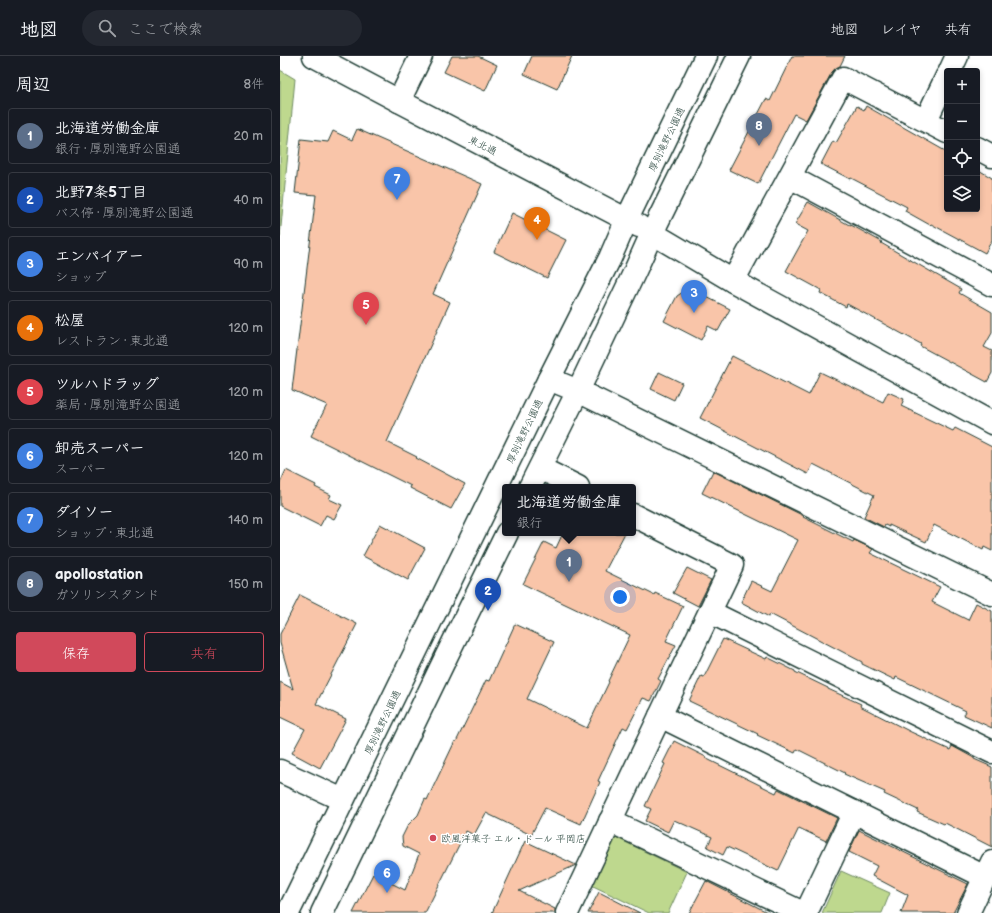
<!DOCTYPE html>
<html lang="ja">
<head>
<meta charset="utf-8">
<style>
	body { margin:0; font-family:"Balsamiq Sans","Klee One",sans-serif; background:#242831; color:#f1f3f6 }
	.controls { position:absolute; right:12px; top:12px; display:grid; overflow:hidden; border-radius:4px; box-shadow:0 2px 6px #0003 }
	.controls button { width:36px; height:36px; display:grid; place-items:center; padding:0; border:0; border-bottom:1px solid #363941; background:#171b24; color:#f1f3f6; font:20px sans-serif }
	.you { position:absolute; left:340px; top:541px; width:14px; height:14px; margin:-10px; border:3px solid #fff; border-radius:50%; background:#1a73e8; box-shadow:0 0 0 6px #1a73e833 }
	.badge { display:grid; place-items:center; width:26px; height:26px; border-radius:50%; background:#d1495b; color:#fff; font-size:13px; font-weight:700 }
	.pin { position:absolute; translate:-50% -33px; filter:drop-shadow(0 1px 2px #0008) }
	.pin::after { content:''; position:absolute; top:21px; width:14px; height:12px; background:inherit; clip-path:polygon(0 0,100% 0,50% 100%) }
	.popup { position:absolute; left:222px; top:428px; width:134px; height:52px; box-sizing:border-box; display:grid; place-content:center; border-radius:4px; background:#171b24; filter:drop-shadow(0 1px 3px #0005); font-size:13px; white-space:nowrap; color:#9ea1a6 }
	.popup b { font-size:15px; color:#f1f3f6 }
	.popup::after { content:''; position:absolute; left:50%; top:100%; margin-left:-8px; border:8px solid transparent; border-top-color:#171b24 }
	.list { margin:0; padding:0; list-style:none }
	h2 { display:flex; justify-content:space-between; align-items:center; height:52px; margin:0; padding:0 16px; font-size:17px }
	h2 small { font-size:13px; font-weight:400; color:#9ea1a6 }
	.list li { display:grid; grid-template-columns:26px 1fr auto; gap:12px; align-items:center; box-sizing:border-box; height:56px; margin:0 8px 8px; padding:0 8px; border:1px solid #363941; border-radius:4px }
	.list b { display:block; font-size:15px; white-space:nowrap }
	.list p { margin:0; font-size:13px; white-space:nowrap; color:#9ea1a6 }
	.list em { font-size:13px; font-style:normal; color:#9ea1a6 }
	.actions { display:flex; gap:8px; padding:12px 16px }
	.actions a { flex:1; padding:9px 0; border:1px solid #d1495b; border-radius:4px; text-align:center; font-size:14px; color:#d1495b }
	.actions .main { background:#d1495b; color:#fff }
	.icon { flex:none; width:22px; height:22px; fill:none; stroke:currentColor; stroke-width:2; stroke-linecap:round; stroke-linejoin:round }
	.map { position:relative; flex:none; width:712px; height:857px; overflow:hidden }
	header { display:flex; align-items:center; gap:24px; box-sizing:border-box; height:56px; padding:0 20px; background:#171b24; border-bottom:1px solid #363941 }
	header strong { font-size:19px }
	nav { display:flex; gap:22px; margin-inline-start:auto; font-size:14px }
	.search { width:280px; height:36px; background:#242831; display:flex; align-items:center; gap:10px; box-sizing:border-box; padding:0 14px; border-radius:22px; color:#9ea1a6; font-size:15px }
	main { display:flex }
	aside { flex:1; background:#171b24 }
	.map>svg:first-child { display:block }
	.green { fill:#bed88e; stroke:#6e8a61 }
	.building { fill:#f9c5a9; stroke:#1f3d34 }
	.lines { fill:none; stroke-linecap:round; stroke-linejoin:round }
	.street-casing { stroke:#1f3d34; stroke-width:25 }
	.secondary-casing { stroke:#1f3d34; stroke-width:25 }
	.street { stroke:#fff; stroke-width:22 }
	.secondary { stroke:#fff; stroke-width:22 }
	.poi-dot { fill:#d1495b; stroke:#fff; stroke-width:1.5 }
	.labels { text-anchor:middle; stroke-width:3; stroke-linejoin:round; paint-order:stroke }
	.street-label { font-size:10px; fill:#1f3d34; stroke:#fff }
	.poi-label { font-size:10px; fill:#1f3d34; stroke:#fff; text-anchor:start }
</style>
</head>
<body>
<header>
<strong>地図</strong>
<div class="search"><svg class="icon" aria-label="search" viewBox="0 0 24 24"><circle cx="10" cy="10" r="6"/><path d="M15 15l6 6"/></svg>ここで検索</div>
<nav><a>地図</a><a>レイヤ</a><a>共有</a></nav>
</header>
<main>
<aside>
<h2>周辺<small>8件</small></h2>
<ul class="list">
<li><span class="badge" style="background:#5c6f8a">1</span><div><b>北海道労働金庫</b><p>銀行 · 厚別滝野公園通</p></div><em>20 m</em></li>
<li><span class="badge" style="background:#1a4fb4">2</span><div><b>北野7条5丁目</b><p>バス停 · 厚別滝野公園通</p></div><em>40 m</em></li>
<li><span class="badge" style="background:#3f7fe0">3</span><div><b>エンパイアー</b><p>ショップ</p></div><em>90 m</em></li>
<li><span class="badge" style="background:#e8710a">4</span><div><b>松屋</b><p>レストラン · 東北通</p></div><em>120 m</em></li>
<li><span class="badge" style="background:#e0444e">5</span><div><b>ツルハドラッグ</b><p>薬局 · 厚別滝野公園通</p></div><em>120 m</em></li>
<li><span class="badge" style="background:#3f7fe0">6</span><div><b>卸売スーパー</b><p>スーパー</p></div><em>120 m</em></li>
<li><span class="badge" style="background:#3f7fe0">7</span><div><b>ダイソー</b><p>ショップ · 東北通</p></div><em>140 m</em></li>
<li><span class="badge" style="background:#5c6f8a">8</span><div><b>apollostation</b><p>ガソリンスタンド</p></div><em>150 m</em></li>
</ul>
<div class="actions"><a class="main">保存</a><a>共有</a></div>
</aside>
<div class="map">
<svg width="712" height="857" viewBox="0 0 712 857">
	<rect width="100%" height="100%" fill="#fff"/>
	<filter id="ink" filterUnits="userSpaceOnUse"><feTurbulence type="fractalNoise" baseFrequency=".025" numOctaves="2"/><feDisplacementMap in="SourceGraphic" scale="8" xChannelSelector="R" yChannelSelector="G"/><feConvolveMatrix kernelMatrix="1 2 1 2 8 2 1 2 1" color-interpolation-filters="sRGB"/></filter>
	<g filter="url(#ink)">
		<g class="green">
			<path d="M0,14L15,23L0,181Z"/>
			<path d="M335,781L407,816L388,857H369L307,827L327,782Z"/>
			<path d="M561,815L610,837L602,857H542Z"/>
		</g>
		<g class="building">
			<path d="M172,0H198L217,9L205,35L164,16Z"/>
			<path d="M252,0H292L277,33L244,18Z"/>
			<path d="M512,0H565L560,10L556,12L552,16L526,64L514,58L478,128L449,114L486,43L490,45Z"/>
			<path d="M577,50L584,54L586,50L667,96V153H697V113L712,122V184L705,197L651,168L650,169L625,155L627,151L571,122L570,123L541,108L553,85L556,87Z"/>
			<path d="M77,73L202,128L153,238L170,246L107,386L137,401L136,402L185,428L171,453L130,432L131,430L31,380L47,349L12,334L36,139L15,137L21,83L48,86L53,75L72,84Z"/>
			<path d="M528,146L571,170V169L602,186L601,187L681,233L679,237L712,256V277L704,291L712,295V317L707,326L640,290L641,288L567,248L566,251L540,237L541,234L506,215L528,175L515,168Z"/>
			<path d="M232,157L286,184L267,222L214,196Z"/>
			<path d="M409,232L450,253L438,275L428,270L421,284L384,265L397,240Z"/>
			<path d="M452,300L529,339L540,316L603,346L608,336L624,343L621,350L673,375L675,372L712,391V495L704,491L703,494L654,469L646,486L609,469V471L605,469L604,471L584,461L594,439L533,408L528,418L420,362Z"/>
			<path d="M379,316L402,327L394,344L371,333Z"/>
			<path d="M6,414L36,429L35,431L51,439L49,443L62,449L54,463L46,459L40,470L0,450V427Z"/>
			<path d="M433,415L524,460L523,461L573,486L574,484L593,493L590,497L660,531L652,546L688,564L696,547L712,555V672L684,659L686,655L616,621L615,624L582,608V606L490,558L489,561L461,546L471,525L492,535L518,484L422,437Z"/>
			<path d="M100,468L145,492L128,524L83,500Z"/>
			<path d="M283,477H345L325,515L374,539L375,537L403,550L386,585L396,589L378,623L381,625L371,645L363,642L347,673L343,671L318,725L320,726L301,768L265,752L251,779L206,757L194,779L186,775L145,857H73L93,818L125,834L139,798L123,790L122,781L128,769L138,759L145,743L147,744L175,685L176,686L206,624L209,625L235,568L274,586L247,643L307,672L329,626L328,625L350,579L243,528L264,486L276,492Z"/>
			<path d="M407,512L431,524L418,550L393,537Z"/>
			<path d="M20,539L77,568L36,648L66,663L40,712L12,697L25,673L0,661V626L13,633L0,587V578Z"/>
			<path d="M443,583L486,603L487,601L515,615V616L548,632V633L581,648L580,650L631,676L670,694L672,690L694,702V703L712,711V791L665,767L664,768L637,756L638,754L604,738L605,736L564,718L565,717L517,693L515,697L477,679L478,678L409,645L421,620L424,621Z"/>
			<path d="M394,685L426,701L425,702L496,737L498,733L557,762L546,785L519,772L498,815L447,791L443,799L427,791L432,781L394,764L388,776L365,765L371,753L365,750L385,708L383,707Z"/>
			<path d="M579,774L688,828L673,857H621L628,839L592,820L597,810L569,796Z"/>
			<path d="M245,785L296,809L239,835L275,853V857H212Z"/>
			<path d="M426,825L489,857H409Z"/>
			<path d="M319,836L360,857H308Z"/>
		</g>
		<g class="lines">
			<defs>
				<g id="street">
					<path d="M670,15L677,0"/>
					<path d="M119,45L141,0"/>
					<path d="M646,64L667,20"/>
					<path d="M697,92L712,100"/>
					<path d="M510,121L712,229"/>
					<path d="M372,177L453,225L712,367"/>
					<path d="M453,225L563,22L667,76"/>
					<path d="M269,323L298,335L712,538"/>
					<path d="M260,412L298,431"/>
					<path d="M430,556L712,696"/>
					<path d="M380,660L705,821"/>
					<path d="M0,715L63,744"/>
					<path d="M330,765L523,857"/>
					<path d="M287,857L380,660L452,509L353,459"/>
					<path d="M526,857L574,756"/>
					<path d="M688,857L712,806"/>
				</g>
				<g id="secondary">
					<path d="M34,0L119,45L359,170"/>
					<path d="M250,431L298,335L355,215L372,177L459,0"/>
					<path d="M8,857L269,323L330,202L347,163L426,0"/>
					<path d="M42,857L167,599L227,477"/>
				</g>
			</defs>
			<use href="#street" class="street-casing"/>
			<use href="#secondary" class="secondary-casing"/>
			<use href="#street" class="street"/>
			<use href="#secondary" class="secondary"/>
		</g>
	</g>
	<circle class="poi-dot" cx="153" cy="782" r="4"/>
	<g class="labels">
		<g class="street-label">
			<text transform="translate(386 83) rotate(-64)" y="4">厚別滝野公園通</text>
			<text transform="translate(203 89) rotate(27)" y="4">東北通</text>
			<text transform="translate(244 375) rotate(-64)" y="4">厚別滝野公園通</text>
			<text transform="translate(102 666) rotate(-64)" y="4">厚別滝野公園通</text>
		</g>
		<g class="poi-label">
			<text x="161" y="786">欧風洋菓子 エル・ドール 平岡店</text>
		</g>
	</g>
</svg>
<div class="controls">
<button>+</button>
<button>−</button>
<button><svg class="icon" aria-label="locate" viewBox="0 0 24 24"><circle cx="12" cy="12" r="6"/><path d="M12 2v4M12 18v4M2 12h4M18 12h4"/></svg></button>
<button><svg class="icon" aria-label="layers" viewBox="0 0 24 24"><path d="M12 4l9 5-9 5-9-5zM3 14l9 5 9-5"/></svg></button>
</div>
<div class="you"></div>
<div class="pin badge" style="left:289px;top:526px;background:#5c6f8a">1</div>
<div class="popup"><b>北海道労働金庫</b>銀行</div>
<div class="pin badge" style="left:208px;top:555px;background:#1a4fb4">2</div>
<div class="pin badge" style="left:414px;top:257px;background:#3f7fe0">3</div>
<div class="pin badge" style="left:257px;top:184px;background:#e8710a">4</div>
<div class="pin badge" style="left:86px;top:269px;background:#e0444e">5</div>
<div class="pin badge" style="left:107px;top:837px;background:#3f7fe0">6</div>
<div class="pin badge" style="left:117px;top:144px;background:#3f7fe0">7</div>
<div class="pin badge" style="left:479px;top:90px;background:#5c6f8a">8</div>
</div>
</main>
</body>
</html>
